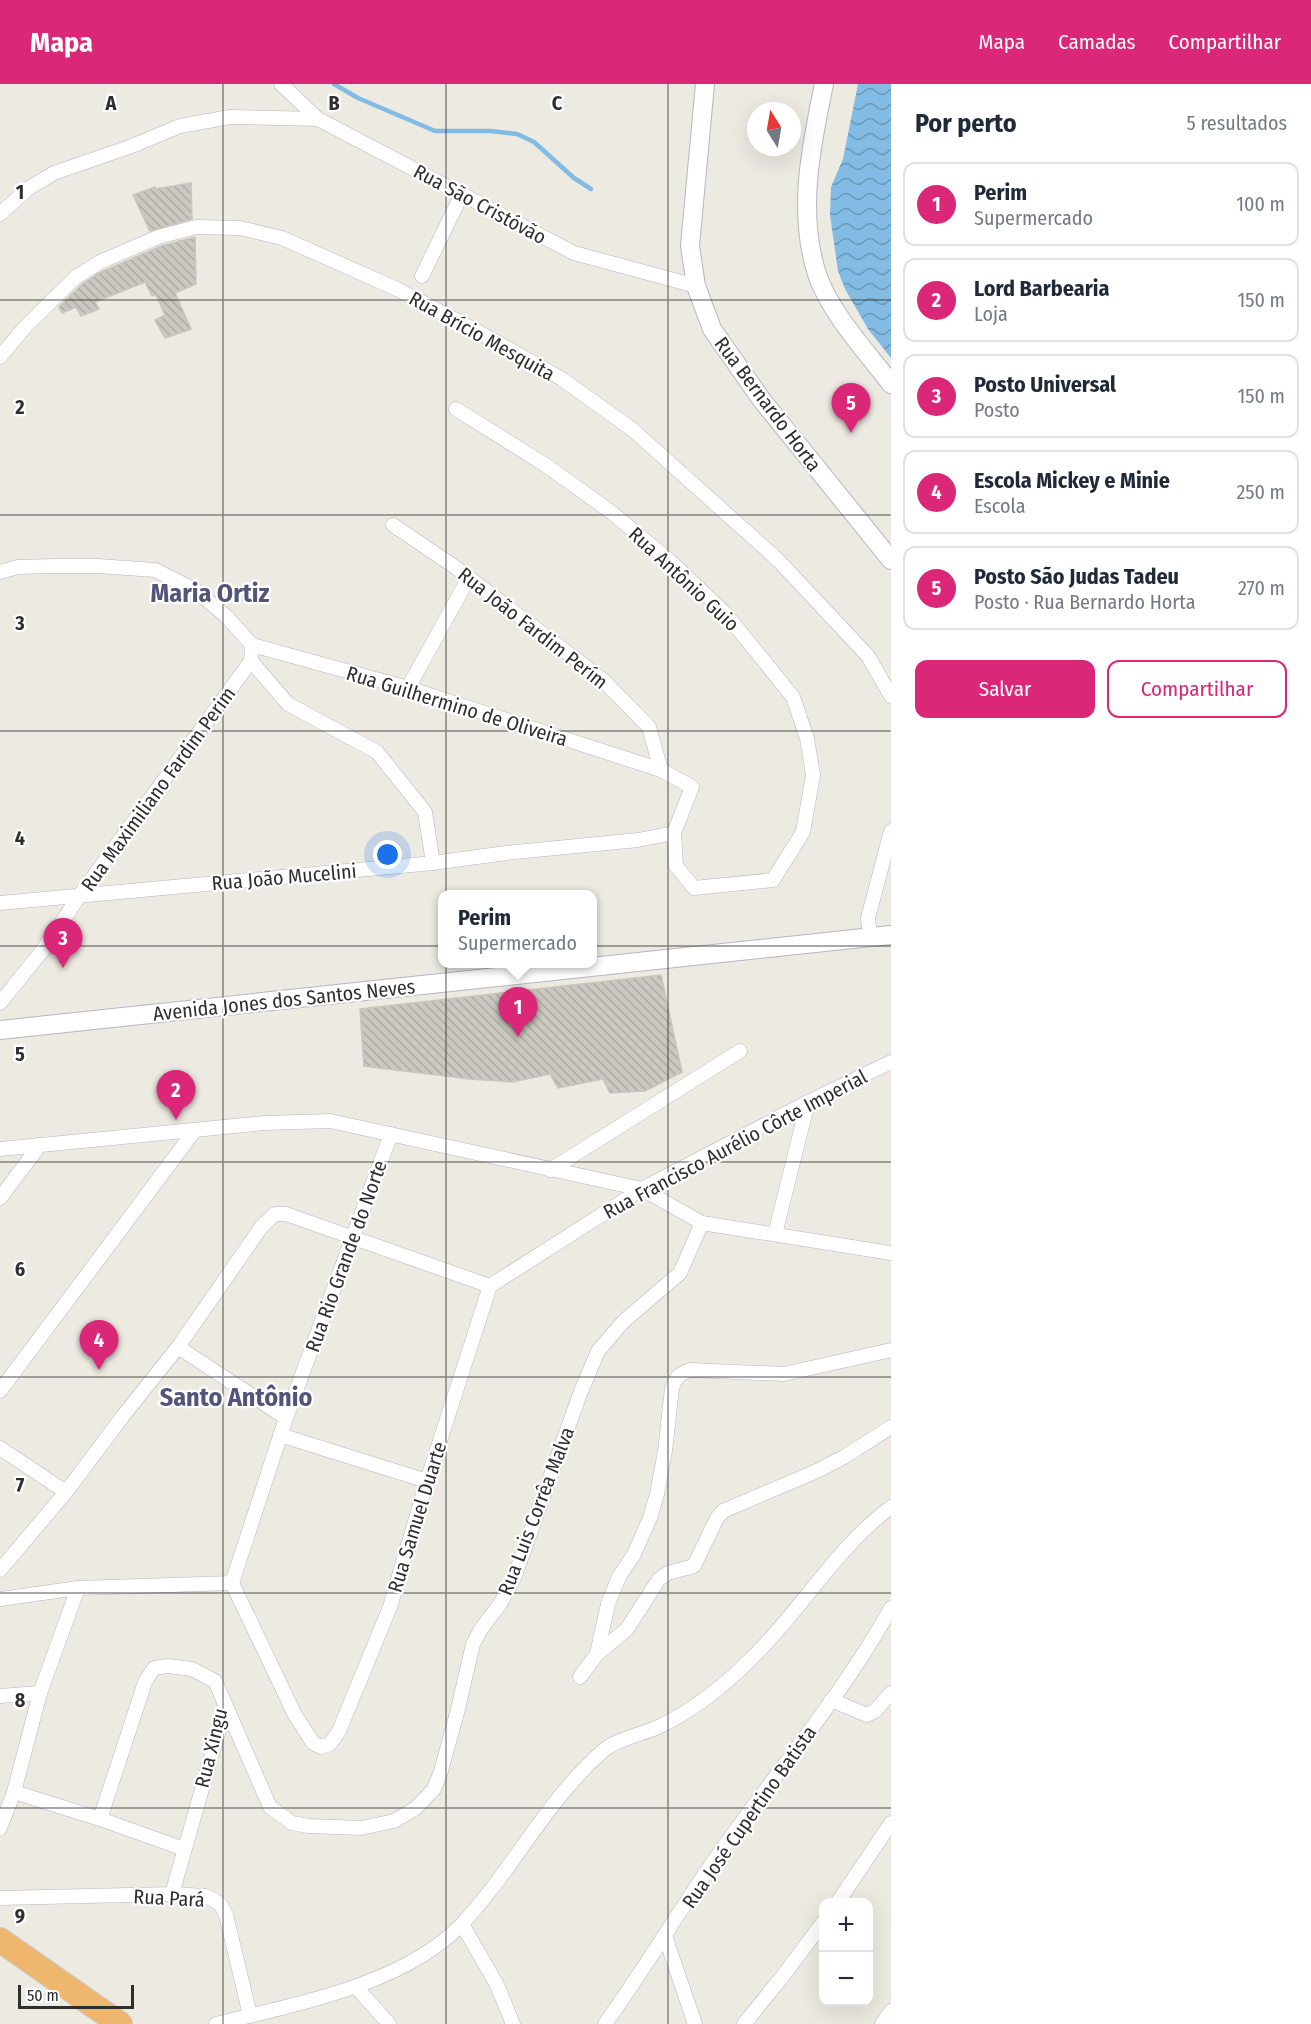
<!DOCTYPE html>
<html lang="pt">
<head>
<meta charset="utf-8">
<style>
	body { margin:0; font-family:"Fira Sans Condensed",sans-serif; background:#f2f2f3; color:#1f2937 }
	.controls { position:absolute; right:18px; bottom:18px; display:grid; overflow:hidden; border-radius:12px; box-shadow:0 6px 24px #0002 }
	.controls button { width:54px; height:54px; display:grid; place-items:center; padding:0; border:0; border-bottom:2px solid #e0e1e3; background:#fff; color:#1f2937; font:30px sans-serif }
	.compass { position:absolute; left:747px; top:18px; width:54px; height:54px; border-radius:50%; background:#fff; box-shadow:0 6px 24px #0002; rotate:349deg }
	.scale { position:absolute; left:18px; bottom:15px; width:116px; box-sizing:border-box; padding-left:6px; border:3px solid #2e2e2e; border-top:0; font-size:16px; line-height:21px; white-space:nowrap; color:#2e2e2e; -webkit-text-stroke:4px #fff; paint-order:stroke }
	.you { position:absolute; left:388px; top:771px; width:21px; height:21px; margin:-15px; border:4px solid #fff; border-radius:50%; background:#1a73e8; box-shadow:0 0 0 9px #1a73e833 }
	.badge { display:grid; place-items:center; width:39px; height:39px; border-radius:50%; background:#db2777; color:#fff; font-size:20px; font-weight:700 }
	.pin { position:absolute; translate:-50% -50px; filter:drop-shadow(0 2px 3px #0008) }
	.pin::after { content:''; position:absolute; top:32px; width:21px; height:18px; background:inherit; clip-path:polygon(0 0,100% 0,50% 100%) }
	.popup { position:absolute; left:438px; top:806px; width:159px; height:78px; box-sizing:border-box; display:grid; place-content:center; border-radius:12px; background:#fff; filter:drop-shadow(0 2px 4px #0005); font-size:20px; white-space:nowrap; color:#747a83 }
	.popup b { font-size:22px; color:#1f2937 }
	.popup::after { content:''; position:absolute; left:50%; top:100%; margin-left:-12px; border:12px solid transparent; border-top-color:#fff }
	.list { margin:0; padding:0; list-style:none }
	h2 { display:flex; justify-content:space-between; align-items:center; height:78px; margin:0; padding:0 24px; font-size:26px }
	h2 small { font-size:20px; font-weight:400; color:#747a83 }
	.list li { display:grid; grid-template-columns:39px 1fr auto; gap:18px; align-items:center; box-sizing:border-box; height:84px; margin:0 12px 12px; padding:0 12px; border:2px solid #e0e1e3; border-radius:12px }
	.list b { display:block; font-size:22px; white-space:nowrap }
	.list p { margin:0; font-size:20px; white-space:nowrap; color:#747a83 }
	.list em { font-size:20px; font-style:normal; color:#747a83 }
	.actions { display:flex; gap:12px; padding:18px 24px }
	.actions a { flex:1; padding:14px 0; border:2px solid #db2777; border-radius:12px; text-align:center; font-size:21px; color:#db2777 }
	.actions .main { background:#db2777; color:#fff }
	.map { position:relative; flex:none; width:891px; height:1940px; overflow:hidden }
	header { display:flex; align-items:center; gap:36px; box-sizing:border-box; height:84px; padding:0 30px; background:#db2777; color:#fff }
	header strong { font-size:28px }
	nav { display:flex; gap:33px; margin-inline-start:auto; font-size:21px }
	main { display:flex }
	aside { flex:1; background:#fff }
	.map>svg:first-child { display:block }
	.water { fill:url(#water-waves) }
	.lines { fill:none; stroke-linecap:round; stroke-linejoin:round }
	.stream { stroke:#82bbe3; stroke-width:4.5 }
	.building { fill:url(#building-back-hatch); stroke:#c9c6bc; stroke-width:1.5 }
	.street-casing { stroke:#b5b6c0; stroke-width:15 }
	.secondary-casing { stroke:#b5b6c0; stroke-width:20 }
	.highway-casing { stroke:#c9c9c9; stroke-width:26 }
	.street { stroke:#fff; stroke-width:14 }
	.secondary { stroke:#fff; stroke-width:18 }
	.highway { stroke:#eeb76d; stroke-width:24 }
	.grid { fill:none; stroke:#2e2e2e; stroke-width:1.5; stroke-opacity:0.55 }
	.labels { text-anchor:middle; stroke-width:4.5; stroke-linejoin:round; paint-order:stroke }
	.street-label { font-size:20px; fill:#2e2e2e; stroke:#fff }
	.district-label { font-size:26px; font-weight:bold; fill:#52547a; stroke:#fff }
	.grid-label { font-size:20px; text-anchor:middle; font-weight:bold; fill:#2e2e2e; stroke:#fff; stroke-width:4.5; stroke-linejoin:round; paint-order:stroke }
</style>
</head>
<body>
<header>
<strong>Mapa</strong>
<nav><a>Mapa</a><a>Camadas</a><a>Compartilhar</a></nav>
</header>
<main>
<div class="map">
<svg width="891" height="1940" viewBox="0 0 891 1940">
	<defs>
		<pattern id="water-waves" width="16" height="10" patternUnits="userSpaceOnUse" patternTransform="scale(1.5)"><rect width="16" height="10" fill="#82bbe3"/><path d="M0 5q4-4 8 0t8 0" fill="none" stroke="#6b98b8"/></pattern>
		<pattern id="building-back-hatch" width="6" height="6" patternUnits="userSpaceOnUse" patternTransform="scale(1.5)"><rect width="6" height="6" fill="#cac8c0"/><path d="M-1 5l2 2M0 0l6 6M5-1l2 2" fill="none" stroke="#aeaca5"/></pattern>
	</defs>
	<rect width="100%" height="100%" fill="#edeae2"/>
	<path class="water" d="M858,0H891V274L868,245L845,205L838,187L830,131L831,103L843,75Z"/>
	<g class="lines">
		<path class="stream" d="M334,0L358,14L435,47H491L517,50L534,58L574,94L591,105"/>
	</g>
	<g class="building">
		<path d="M191,99L192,135L150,147L133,111L155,103L156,105Z"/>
		<path d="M195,153L196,200L175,209L191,245L165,254L155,236L165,231L156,211L152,212L145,198L95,218L99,225L81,232L76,223L62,229L59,223L82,200L99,189L161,162Z"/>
		<path d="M661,891L682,988L645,1007L610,1009L603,995L558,1004L550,990L512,998L470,995L364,982L360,925Z"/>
	</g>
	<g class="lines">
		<defs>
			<g id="street">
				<path d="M281,0L318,35L574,169L696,202"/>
				<path d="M0,130L29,104L54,89L132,62L180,42L230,33L318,35"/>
				<path d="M422,192L462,110"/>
				<path d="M0,273L26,242L76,193L100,178L158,153L196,143L240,144L282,154L397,205L475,246L562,295L633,346L778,476L868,572L891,612"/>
				<path d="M393,441L455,483L602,595L649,643L661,686L692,703L674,749L676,782L694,804L773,796L803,748L813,691L807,654L793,613L725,529L670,477L611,428L547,382L456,325"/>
				<path d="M0,488L18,483L54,482H98L155,486L195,506L226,532L252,561L251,577L288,620L377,668L425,728L433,779"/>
				<path d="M252,561L408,604L661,686"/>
				<path d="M408,604L468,495"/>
				<path d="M0,819L433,779L506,769L638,756L674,749"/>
				<path d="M870,854L868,834L891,747"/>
				<path d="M0,919L42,867L80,811L251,577"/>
				<path d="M0,1065L265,1039L330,1037L642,1105L702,1139L891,1169"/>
				<path d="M550,1086L740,967"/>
				<path d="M0,1114L40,1061"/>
				<path d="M775,1150L808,1018"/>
				<path d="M490,1202L642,1105L808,1018L891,978"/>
				<path d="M178,1263L286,1334"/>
				<path d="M0,1307L195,1046"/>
				<path d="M280,1351L427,1397"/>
				<path d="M0,1364L66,1408"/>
				<path d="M0,1486L66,1408L123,1332L178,1263L262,1142L275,1130H286L490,1202"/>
				<path d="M232,1499L295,1631L313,1659L321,1663L330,1660L339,1647L390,1523L427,1397L490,1202"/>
				<path d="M232,1499L286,1334L391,1050"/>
				<path d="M0,1515L78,1504L232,1499"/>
				<path d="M597,1570L608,1520L619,1493L634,1470L650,1434L657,1410L665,1367L672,1304C675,1294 679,1290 690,1286L784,1290L891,1266"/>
				<path d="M580,1593L597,1570L627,1545L659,1495L668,1489L694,1482L717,1434L723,1427L817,1387L844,1373L891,1343"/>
				<path d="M0,1612L40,1609"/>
				<path d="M831,1616L867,1631L875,1627L891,1609"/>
				<path d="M14,1708L100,1735L184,1765"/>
				<path d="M100,1735L145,1598L154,1584L168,1582L192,1585L215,1597L270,1723L292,1739L308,1742L361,1744L394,1737L416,1724L434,1705L441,1687L457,1629L473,1560L481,1545L500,1520L514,1494L580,1310L598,1267L624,1237L680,1189L702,1139"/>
				<path d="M0,1744L14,1708L40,1609L78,1504"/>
				<path d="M172,1810L226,1621"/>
				<path d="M0,1814L172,1810L205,1812L214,1816L221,1821L226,1831L250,1931"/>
				<path d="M838,1818L891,1739"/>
				<path d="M462,1840L497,1901L513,1940"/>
				<path d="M665,1852L695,1940"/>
				<path d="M356,1903L389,1940"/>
				<path d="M216,1940C295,1920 403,1901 461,1841C513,1786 547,1715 604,1666C617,1655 643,1650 658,1643C693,1627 726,1600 753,1573C801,1526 837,1463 891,1423"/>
				<path d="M605,1940C642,1888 675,1834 711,1781C770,1695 840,1616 891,1524"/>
				<path d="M744,1940L782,1893L824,1837"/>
				<path d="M882,1940L891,1927"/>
			</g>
			<g id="secondary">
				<path d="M705,0L690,162L696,202L712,245L761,315L891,476"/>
				<path d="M824,0C811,62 797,128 817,190C830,229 867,268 891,300"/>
				<path d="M0,946L891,851"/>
			</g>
			<path id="highway" d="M0,1856L120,1940"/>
		</defs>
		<use href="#street" class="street-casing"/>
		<use href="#secondary" class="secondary-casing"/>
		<use href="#highway" class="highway-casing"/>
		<use href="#street" class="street"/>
		<use href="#secondary" class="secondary"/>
		<use href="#highway" class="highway"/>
	</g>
	<path class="grid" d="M223,0V1940M446,0V1940M668,0V1940M0,216H891M0,431H891M0,647H891M0,862H891M0,1078H891M0,1293H891M0,1509H891M0,1724H891"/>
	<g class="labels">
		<g class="street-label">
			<text transform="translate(480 120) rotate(28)" y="7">Rua São Cristóvão</text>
			<text transform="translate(482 252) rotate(29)" y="7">Rua Brício Mesquita</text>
			<text transform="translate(768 320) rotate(53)" y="7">Rua Bernardo Horta</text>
			<text transform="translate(684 495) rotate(43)" y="7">Rua Antônio Guio</text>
			<text transform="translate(533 544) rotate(38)" y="7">Rua João Fardim Perím</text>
			<text transform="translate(457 622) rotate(17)" y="7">Rua Guilhermino de Oliveira</text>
			<text transform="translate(158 705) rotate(-54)" y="7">Rua Maximiliano Fardim Perim</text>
			<text transform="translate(284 793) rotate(-5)" y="7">Rua João Mucelini</text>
			<text transform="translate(284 916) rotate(-6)" y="7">Avenida Jones dos Santos Neves</text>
			<text transform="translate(735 1060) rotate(-28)" y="7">Rua Francisco Aurélio Côrte Imperial</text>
			<text transform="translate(346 1172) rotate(-70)" y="7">Rua Rio Grande do Norte</text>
			<text transform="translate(536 1427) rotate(-69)" y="7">Rua Luis Corrêa Malva</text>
			<text transform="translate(417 1433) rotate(-73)" y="7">Rua Samuel Duarte</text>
			<text transform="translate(211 1664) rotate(-76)" y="7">Rua Xingu</text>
			<text transform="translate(749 1733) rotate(-55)" y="7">Rua José Cupertino Batista</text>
			<text transform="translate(169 1814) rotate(3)" y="7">Rua Pará</text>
		</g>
		<g class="district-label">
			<text x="210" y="518">Maria Ortiz</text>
			<text x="236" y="1322">Santo Antônio</text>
		</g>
	</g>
	<g class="grid-label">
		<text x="111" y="26">A</text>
		<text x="334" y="26">B</text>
		<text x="557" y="26">C</text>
		<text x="20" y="115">1</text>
		<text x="20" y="330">2</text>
		<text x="20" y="546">3</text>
		<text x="20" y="761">4</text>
		<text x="20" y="977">5</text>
		<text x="20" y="1192">6</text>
		<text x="20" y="1408">7</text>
		<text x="20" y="1623">8</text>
		<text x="20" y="1839">9</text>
	</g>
</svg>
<div class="controls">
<button>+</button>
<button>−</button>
</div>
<svg class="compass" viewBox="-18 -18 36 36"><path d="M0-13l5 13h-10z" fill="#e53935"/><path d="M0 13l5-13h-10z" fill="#747a83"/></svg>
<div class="scale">50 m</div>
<div class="you"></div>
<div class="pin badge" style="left:518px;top:953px">1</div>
<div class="popup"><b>Perim</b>Supermercado</div>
<div class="pin badge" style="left:176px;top:1036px">2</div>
<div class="pin badge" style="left:63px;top:884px">3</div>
<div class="pin badge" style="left:99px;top:1286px">4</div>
<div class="pin badge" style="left:851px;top:349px">5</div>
</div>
<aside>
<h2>Por perto<small>5 resultados</small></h2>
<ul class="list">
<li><span class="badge">1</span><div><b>Perim</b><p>Supermercado</p></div><em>100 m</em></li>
<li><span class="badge">2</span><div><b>Lord Barbearia</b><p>Loja</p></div><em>150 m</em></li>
<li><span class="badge">3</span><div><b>Posto Universal</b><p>Posto</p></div><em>150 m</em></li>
<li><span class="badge">4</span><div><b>Escola Mickey e Minie</b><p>Escola</p></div><em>250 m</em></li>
<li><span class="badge">5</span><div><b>Posto São Judas Tadeu</b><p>Posto · Rua Bernardo Horta</p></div><em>270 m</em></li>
</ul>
<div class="actions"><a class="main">Salvar</a><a>Compartilhar</a></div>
</aside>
</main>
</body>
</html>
